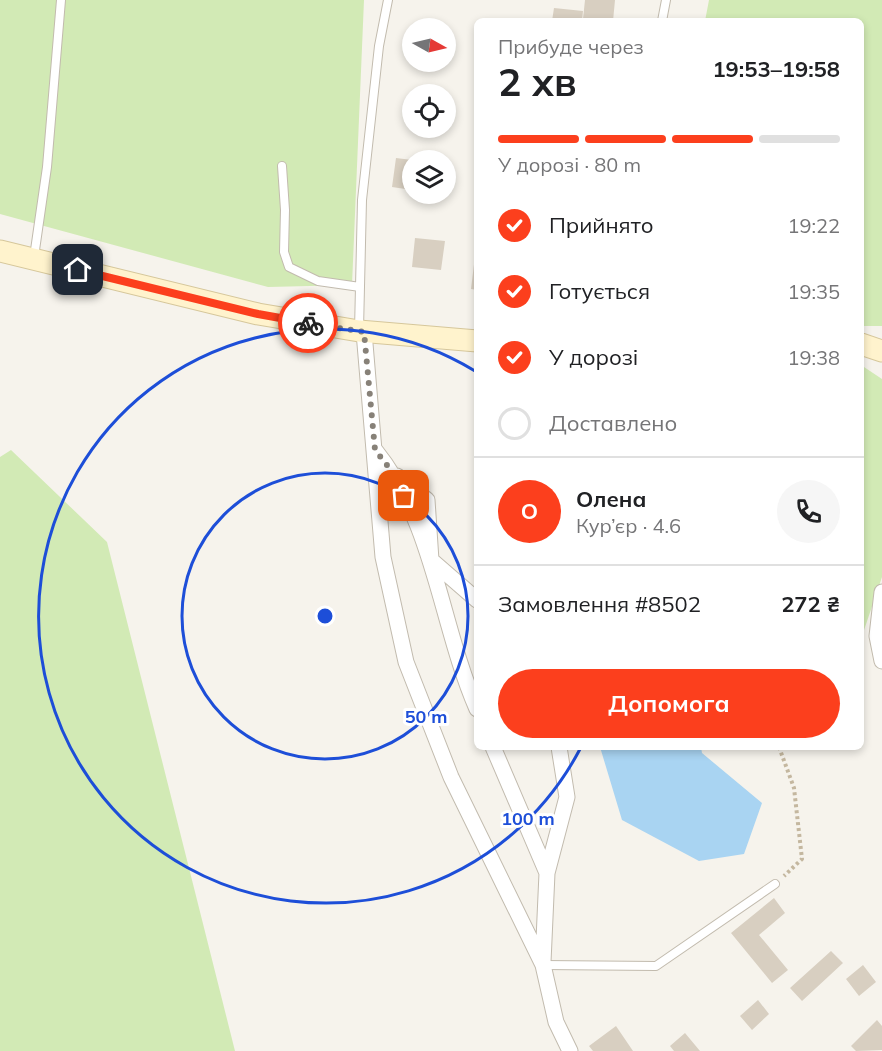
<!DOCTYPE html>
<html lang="uk">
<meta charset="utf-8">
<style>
:root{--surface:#fff;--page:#f6f6f6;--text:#202124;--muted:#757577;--line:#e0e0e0;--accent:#fc3f1d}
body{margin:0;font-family:Mulish,sans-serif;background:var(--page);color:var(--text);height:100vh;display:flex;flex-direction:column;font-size:22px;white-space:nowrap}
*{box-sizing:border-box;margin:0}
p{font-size:20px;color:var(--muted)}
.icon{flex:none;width:33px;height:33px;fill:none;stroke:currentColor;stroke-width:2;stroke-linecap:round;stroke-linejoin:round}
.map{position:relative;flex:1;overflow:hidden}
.sheet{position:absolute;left:474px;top:18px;width:390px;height:732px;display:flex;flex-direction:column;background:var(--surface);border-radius:9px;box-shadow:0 3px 9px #0003}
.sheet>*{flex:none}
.needle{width:39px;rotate:98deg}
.buttons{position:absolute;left:402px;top:18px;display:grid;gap:12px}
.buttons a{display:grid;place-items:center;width:54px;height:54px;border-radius:50%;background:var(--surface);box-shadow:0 3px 9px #0003;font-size:30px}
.pin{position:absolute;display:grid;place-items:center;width:51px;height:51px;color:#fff;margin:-26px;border-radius:12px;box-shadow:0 3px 9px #0006}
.courier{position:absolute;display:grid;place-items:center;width:60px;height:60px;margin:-30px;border:4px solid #fc3f1d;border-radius:50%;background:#fff;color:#222;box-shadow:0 2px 8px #0007}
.head em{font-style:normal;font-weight:700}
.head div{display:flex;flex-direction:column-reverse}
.head{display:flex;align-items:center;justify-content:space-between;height:102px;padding:0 24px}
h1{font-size:39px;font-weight:700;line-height:45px}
.bar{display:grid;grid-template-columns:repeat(4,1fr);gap:9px 6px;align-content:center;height:72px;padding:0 24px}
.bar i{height:8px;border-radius:4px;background:var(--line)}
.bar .on{background:var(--accent)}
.bar p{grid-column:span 4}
.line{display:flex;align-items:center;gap:15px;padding:0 24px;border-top:2px solid var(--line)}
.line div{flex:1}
.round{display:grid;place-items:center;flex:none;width:63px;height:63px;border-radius:32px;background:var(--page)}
ol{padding:0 24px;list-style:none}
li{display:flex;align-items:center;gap:18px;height:66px}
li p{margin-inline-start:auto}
li .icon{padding:6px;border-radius:50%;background:var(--accent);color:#fff;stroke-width:4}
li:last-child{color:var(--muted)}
li i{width:33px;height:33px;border:3px solid var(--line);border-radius:50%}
.cta{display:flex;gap:12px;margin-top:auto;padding:12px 24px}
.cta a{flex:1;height:69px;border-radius:36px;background:var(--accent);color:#fff;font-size:24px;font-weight:700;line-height:69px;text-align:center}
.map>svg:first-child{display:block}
.green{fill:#d2eab5}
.water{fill:#a9d4f2}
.building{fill:#d8cfc1}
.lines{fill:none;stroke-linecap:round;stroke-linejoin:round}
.lane-casing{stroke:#c2bbae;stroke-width:10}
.street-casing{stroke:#c2bbae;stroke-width:17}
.secondary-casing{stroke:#d6c79b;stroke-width:23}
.path{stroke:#c4b79f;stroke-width:4;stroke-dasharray:3 3;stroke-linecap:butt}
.lane{stroke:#fff;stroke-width:8}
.street{stroke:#fff;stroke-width:15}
.secondary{stroke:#fff3cd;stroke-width:21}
.done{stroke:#878178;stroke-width:6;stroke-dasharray:0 10.8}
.route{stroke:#fc3f1d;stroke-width:8}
.ring{fill:none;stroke:#1d4ed8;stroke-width:3}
.centre{fill:#1d4ed8;stroke:#fff;stroke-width:3}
.ring-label{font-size:18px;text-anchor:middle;font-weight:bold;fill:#1d4ed8;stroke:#fff;stroke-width:6;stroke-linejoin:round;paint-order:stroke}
</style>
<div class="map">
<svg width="882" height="1051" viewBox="0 0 882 1051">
<rect width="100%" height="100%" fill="#f6f3ec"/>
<path class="green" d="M0,0H364L352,285L268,287L0,214Z
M709,0H882V326H861V21H705Z
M861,365L882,379V577L861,639Z
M11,450L107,542L235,1051H0V457Z"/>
<path class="water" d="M600,747H701L702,753L762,803L744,854L699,861L622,820Z"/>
<path class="building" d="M585,0H615L613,21L583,19Z
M554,8L583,11L582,21H552Z
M396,158L412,160V190L392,187Z
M415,238L445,241L441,270L412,267Z
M476,248H477V290L471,289Z
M774,898L785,913L759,935L788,970L772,983L731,933Z
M831,951L843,963L802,1001L790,988Z
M863,965L876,982L859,996L846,979Z
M758,1000L769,1014L752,1030L740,1016Z
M877,1020L882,1026V1050L856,1051L851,1046Z
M616,1026L633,1051H593L589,1046Z
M685,1033L700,1051H674L670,1046Z"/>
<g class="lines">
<defs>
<path id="lane" d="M662,21L666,0
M282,166L285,210L284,252L289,267L318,281L360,287
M34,257L47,167L61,0
M359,330L362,200L379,46L388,0
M543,965L656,966L775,884"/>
<path id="street" d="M364,332L383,557L406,662L451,777L543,965L556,1022L570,1051
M375,450C435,524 440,624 477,709
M397,476L427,500L431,560L477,600
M882,592L877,636L882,661
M493,747L547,873
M543,962L547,873L567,797L559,747"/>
<path id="secondary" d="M0,251L258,314L359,331L477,341
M861,344L882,351"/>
</defs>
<use href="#lane" class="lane-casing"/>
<use href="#street" class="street-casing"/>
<use href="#secondary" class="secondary-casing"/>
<path class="path" d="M779,747L794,788L802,859L784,876"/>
<use href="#lane" class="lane"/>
<use href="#street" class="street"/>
<use href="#secondary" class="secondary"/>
</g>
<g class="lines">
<path class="done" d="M308,323L364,332L375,450L394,474L404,496"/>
<path class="route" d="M78,270L258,314L308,323"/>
</g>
<g class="ring">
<circle cx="325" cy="616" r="143"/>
<path d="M580 749A287 287 0 1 1 475 371"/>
</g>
<circle cx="325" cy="616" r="9" class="centre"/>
<g class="ring-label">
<text x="426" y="723">50 m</text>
<text x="528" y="825">100 m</text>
</g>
</svg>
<div class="buttons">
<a><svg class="needle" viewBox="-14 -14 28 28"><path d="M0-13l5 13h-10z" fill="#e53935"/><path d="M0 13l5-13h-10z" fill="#757577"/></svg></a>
<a><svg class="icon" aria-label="locate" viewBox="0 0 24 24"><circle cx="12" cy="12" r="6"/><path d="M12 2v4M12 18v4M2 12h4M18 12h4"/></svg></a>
<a><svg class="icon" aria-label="layers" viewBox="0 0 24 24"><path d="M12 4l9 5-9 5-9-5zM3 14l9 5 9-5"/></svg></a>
</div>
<div class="pin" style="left:404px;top:496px;background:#ea580c"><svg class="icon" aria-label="bag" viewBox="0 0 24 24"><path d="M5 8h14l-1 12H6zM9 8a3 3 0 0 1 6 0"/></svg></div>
<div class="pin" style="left:78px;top:270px;background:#1f2937"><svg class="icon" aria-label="home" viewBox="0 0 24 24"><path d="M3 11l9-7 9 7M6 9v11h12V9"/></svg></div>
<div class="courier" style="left:308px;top:323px"><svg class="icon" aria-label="bike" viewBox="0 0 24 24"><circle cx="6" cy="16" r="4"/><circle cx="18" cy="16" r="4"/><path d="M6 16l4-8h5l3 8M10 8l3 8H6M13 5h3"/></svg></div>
<section class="sheet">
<div class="head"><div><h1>2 хв</h1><p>Прибуде через</p></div><em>19:53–19:58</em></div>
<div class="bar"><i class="on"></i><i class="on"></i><i class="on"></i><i></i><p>У дорозі · 80 m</p></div>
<ol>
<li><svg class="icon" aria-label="check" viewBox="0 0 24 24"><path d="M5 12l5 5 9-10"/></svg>Прийнято<p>19:22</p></li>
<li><svg class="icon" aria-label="check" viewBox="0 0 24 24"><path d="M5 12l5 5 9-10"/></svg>Готується<p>19:35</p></li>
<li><svg class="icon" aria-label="check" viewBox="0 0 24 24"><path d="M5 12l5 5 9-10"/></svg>У дорозі<p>19:38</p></li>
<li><i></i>Доставлено</li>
</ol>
<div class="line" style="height:108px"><b class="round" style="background:var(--accent);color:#fff">О</b><div><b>Олена</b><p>Кур’єр · 4.6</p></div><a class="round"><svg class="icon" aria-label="phone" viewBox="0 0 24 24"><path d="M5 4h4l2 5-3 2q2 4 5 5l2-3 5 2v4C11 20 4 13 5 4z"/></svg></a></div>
<div class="line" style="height:78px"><div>Замовлення #8502</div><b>272 ₴</b></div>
<div class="cta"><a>Допомога</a></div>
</section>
</div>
